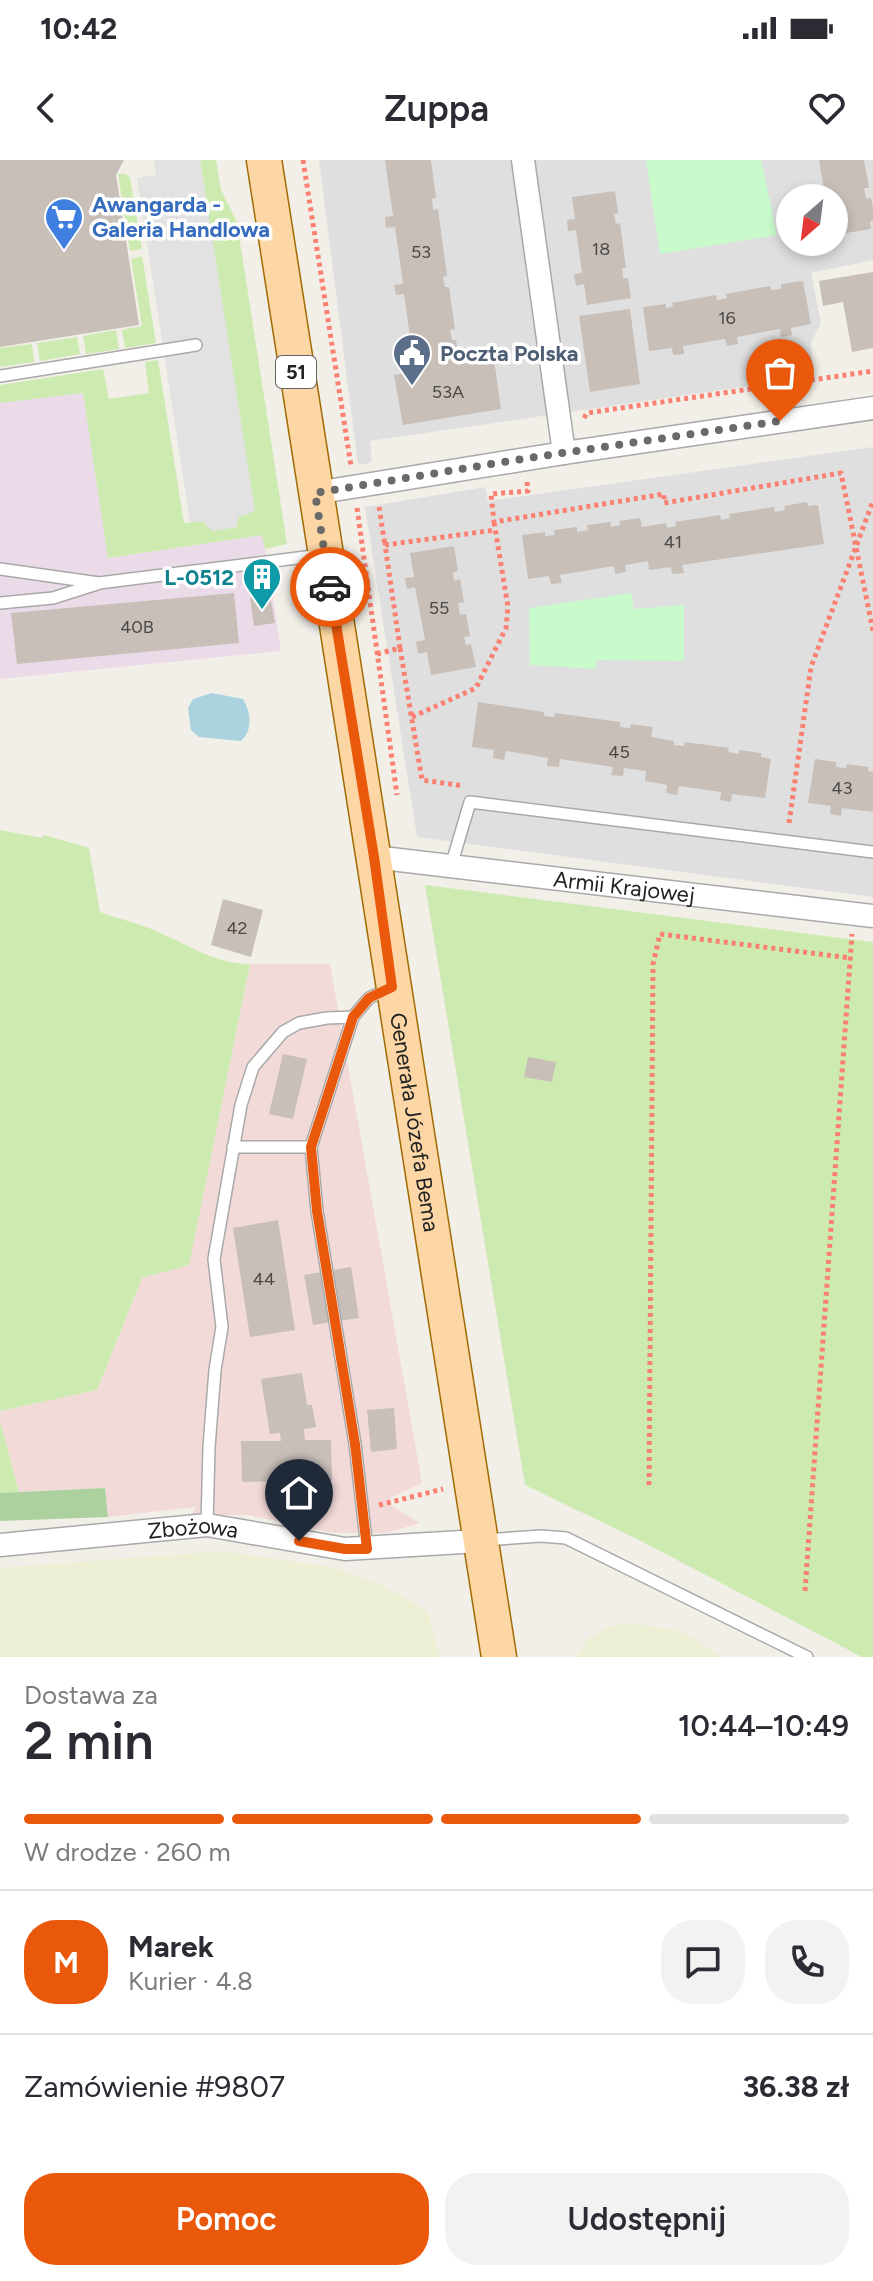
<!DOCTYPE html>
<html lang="pl">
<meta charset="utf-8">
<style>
:root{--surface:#fff;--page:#f2f2f3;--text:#2b2b33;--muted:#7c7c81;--line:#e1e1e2;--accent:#ea580c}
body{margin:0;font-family:Figtree,sans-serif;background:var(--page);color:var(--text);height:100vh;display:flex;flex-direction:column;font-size:30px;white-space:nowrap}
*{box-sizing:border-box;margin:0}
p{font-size:26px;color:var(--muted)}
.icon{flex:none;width:44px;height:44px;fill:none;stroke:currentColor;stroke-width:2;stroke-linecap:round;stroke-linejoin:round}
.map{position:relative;height:1497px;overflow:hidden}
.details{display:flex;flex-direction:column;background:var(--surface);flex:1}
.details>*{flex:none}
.needle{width:52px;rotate:208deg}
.controls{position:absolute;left:776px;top:24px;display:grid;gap:16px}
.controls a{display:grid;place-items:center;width:72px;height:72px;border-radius:50%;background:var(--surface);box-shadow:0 4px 12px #0003;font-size:40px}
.pin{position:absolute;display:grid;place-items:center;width:68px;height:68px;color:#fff;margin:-82px -34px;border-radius:50% 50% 50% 0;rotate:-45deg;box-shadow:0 0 8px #0007}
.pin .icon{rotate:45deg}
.courier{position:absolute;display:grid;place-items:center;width:80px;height:80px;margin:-40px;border:6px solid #ea580c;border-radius:50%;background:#fff;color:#222;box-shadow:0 2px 10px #0007}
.head em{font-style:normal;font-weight:600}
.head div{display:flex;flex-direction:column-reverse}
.head{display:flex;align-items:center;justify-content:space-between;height:136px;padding:0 24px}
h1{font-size:52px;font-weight:600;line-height:60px}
.bar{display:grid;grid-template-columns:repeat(4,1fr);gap:12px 8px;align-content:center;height:96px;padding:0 24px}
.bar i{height:10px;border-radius:6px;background:var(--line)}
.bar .active{background:var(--accent)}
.bar p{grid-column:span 4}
.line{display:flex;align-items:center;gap:20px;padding:0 24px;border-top:2px solid var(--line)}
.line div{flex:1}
.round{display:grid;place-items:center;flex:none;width:84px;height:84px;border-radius:32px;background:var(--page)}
.primary-button{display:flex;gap:16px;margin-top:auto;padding:16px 24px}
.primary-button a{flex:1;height:92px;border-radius:32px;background:var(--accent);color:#fff;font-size:32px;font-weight:600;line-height:92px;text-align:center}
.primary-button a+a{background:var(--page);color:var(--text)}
.status{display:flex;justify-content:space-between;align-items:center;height:56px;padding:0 40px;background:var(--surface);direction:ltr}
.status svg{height:22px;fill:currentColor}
header{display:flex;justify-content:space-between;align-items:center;height:104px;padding:0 24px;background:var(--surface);font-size:36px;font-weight:600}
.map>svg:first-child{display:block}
.residential{fill:#e0dfdf;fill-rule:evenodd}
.commercial{fill:#f2dad9}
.industrial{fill:#ebdbe8}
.farmland{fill:#eef0d5}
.grass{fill:#cdebb0}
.forest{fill:#add19e}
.park{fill:#c8facc}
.parking{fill:#e2e2e2}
.water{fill:#aad3df}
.building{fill:#c7bfb8}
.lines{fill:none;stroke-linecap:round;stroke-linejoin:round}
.lane-casing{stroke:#a9a9a9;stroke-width:14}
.street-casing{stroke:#a9a9a9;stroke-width:25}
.primary-casing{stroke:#a06b00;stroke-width:37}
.path{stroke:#fa8072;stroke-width:5;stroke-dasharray:4 4;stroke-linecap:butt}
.lane{stroke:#fff;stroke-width:11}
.street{stroke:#fff;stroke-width:22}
.primary{stroke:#fcd6a4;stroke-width:34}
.done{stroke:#6b6a68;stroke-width:8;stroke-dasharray:0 14.4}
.route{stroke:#ea580c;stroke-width:10}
.labels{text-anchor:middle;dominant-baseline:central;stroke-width:7;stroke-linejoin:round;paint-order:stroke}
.number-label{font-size:18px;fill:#4b4948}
.shield{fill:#fff;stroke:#646464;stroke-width:2}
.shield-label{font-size:20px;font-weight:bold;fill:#222}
.shop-label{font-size:22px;font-weight:bold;fill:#366cbe;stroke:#fff;text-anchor:start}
.service-label{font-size:22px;font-weight:bold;fill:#4e5e75;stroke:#fff;text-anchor:start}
.culture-label{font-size:22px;font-weight:bold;fill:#0d838f;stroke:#fff;text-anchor:end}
.street-label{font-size:22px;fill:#222;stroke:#fff}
</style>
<div class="status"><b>10:42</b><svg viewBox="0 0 49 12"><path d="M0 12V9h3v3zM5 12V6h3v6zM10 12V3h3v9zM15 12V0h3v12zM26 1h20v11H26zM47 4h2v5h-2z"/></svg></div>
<header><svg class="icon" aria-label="back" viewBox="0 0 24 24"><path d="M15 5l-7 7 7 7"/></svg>Zuppa<svg class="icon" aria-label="heart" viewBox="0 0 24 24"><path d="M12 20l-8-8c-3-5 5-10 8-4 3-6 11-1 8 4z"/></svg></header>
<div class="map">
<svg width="873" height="1497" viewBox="0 0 873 1497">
<rect width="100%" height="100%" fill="#f2efe9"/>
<path class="residential" d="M319,0H873V100L811,113L821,164L811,182L813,214L804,218L370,281L372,300L369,303L358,305ZM790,38H834V82H790Z
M873,287V737L417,677L365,347L485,327L488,341Z"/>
<path class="commercial" d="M250,804H330L422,1323L390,1338L392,1346L420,1363L386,1373H333L249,1355H192L195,1347L108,1357L105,1328L19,1332L0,1261V1251L97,1230L142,1118L189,1105Z"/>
<path class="industrial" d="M83,232L109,398L263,375L281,491L0,519V243Z"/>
<path class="farmland" d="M223,1391L331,1407L378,1423L428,1451L440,1497H0V1408Z
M626,1463L674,1469L697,1480L721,1497H575L588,1479L608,1467Z"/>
<path class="grass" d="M200,0H216L221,30L237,62L287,384L265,389L262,375L108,398L83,233L0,243V225L103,209L109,239L149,233L145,202L158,200L184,363L203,361L212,371L237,367L238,357L254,351Z
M118,14H126L130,18L142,89L130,91Z
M142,96L156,183L125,188L122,170L142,166L131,99Z
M116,170L119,189L86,194L83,176Z
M77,177L80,194L40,201L37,183Z
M32,184L34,202L0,207V188Z
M0,670L42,678L44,675L89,688L100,752C116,758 133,762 149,768C182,781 213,804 250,804L189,1105L142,1118L97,1230L0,1251Z
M425,725L873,782V1497H862L639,1380L525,1325Z
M0,1261L19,1332L0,1333Z"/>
<path class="forest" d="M105,1328L108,1357L0,1361V1333Z"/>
<path class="park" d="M646,0H761L777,75L660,94Z
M631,433L634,449L684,445V501L597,500L596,509L530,505L529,448Z"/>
<path class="parking" d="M154,0H200L255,351L238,357L237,367L212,371L205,362H190L137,18L156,15Z"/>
<path class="water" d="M212,533L243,539C251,553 253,570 241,581L199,577L191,570L188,548L193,539Z"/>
<path class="building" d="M0,0H124L116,15L139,165L0,187Z
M385,0H431L436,38L432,39L433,50L438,49L447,116L443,117L445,127H449L455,169L450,170L452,180H456L460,204L494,199L501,249L403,265L394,215L415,211L412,188L404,189L402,178L410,177L404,134L396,135L394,125L403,124L395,67L386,68L385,57L393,56Z
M819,0H864L869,28H864L866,39L871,38L873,49V61H870L871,69L834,75V38H817L825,35Z
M615,31L618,53L614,54L616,64L620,63L626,108H622L623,118H628L631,138L587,145L584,124L576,126L574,114L582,113L576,70L568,71L567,60L575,59L572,37Z
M873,112V188L852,192L843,142L823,146L819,121Z
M803,121L811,164L791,168L792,175L781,177L780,169L737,177L738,184L727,186L725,179L683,186L684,194L673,195L672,188L649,191L643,147L666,144V148L673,147L672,143L716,135L717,140L727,138L726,134L770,126L771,130L781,129V124Z
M630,149L640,224L590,232L579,156Z
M807,342L808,346L818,345L824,384L682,405L684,413L672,414L671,407L649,410L648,401L625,405L626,412L615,414L614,406L560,415L562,423L551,424L549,416L528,419L522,375L545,372V376L555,375L554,370L577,367V372L588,370L587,365L610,362L611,367L620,365L619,361L640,358L642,367L666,363L667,368L676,366L675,362L720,355L721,360L730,358L729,354L774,347L775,352L785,350L784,346Z
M454,386L458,411L453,412L454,421L460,419L464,442L458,443L460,455L466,454L470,476L464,477L466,485L471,484L476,507L431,515L427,492L418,494L416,482L425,480L415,427L407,429L405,418L414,417L410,393Z
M234,433L239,483L17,504L11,453Z
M270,435L275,463L254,466L250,438Z
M478,542L544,552V556L554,557L555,553L620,562V567L630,568L631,564L653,567L651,577L674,581V585L684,586L685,582L729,588L728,592L739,594V590L761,593V597L771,599L765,638L732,634L731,642L720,640L721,632L679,626L677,635L666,633L667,625L645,621L646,611L624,608L623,616L611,615L613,607L560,599L559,607L547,606L548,598L506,591L504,600L493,598L494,590L472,587Z
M815,599L836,602V607L846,608L847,604L869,607L868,611L873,612V652L842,648L841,656L830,654L831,646L808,643Z
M223,739L263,750L251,797L211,785Z
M283,894L307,899L293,959L269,954Z
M528,897L556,902L552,922L524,917Z
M278,1060L295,1170L250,1177L233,1068Z
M351,1107L359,1158L313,1165L304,1115Z
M302,1213L307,1245H312L316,1267L304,1269L305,1280H331L332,1320L242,1322L241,1281H281L280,1273L270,1274L261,1219Z
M394,1248L397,1289L371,1292L367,1250Z"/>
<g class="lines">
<defs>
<path id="lane" d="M0,216L196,185
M0,409L99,423L321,395
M0,443L53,438L97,424
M451,706L470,642L873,692
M233,987H311
M207,1365L209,1287L215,1210L222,1167L214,1099L241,945L253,907L283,872L299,863L327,858L353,857
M484,1380L541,1376L566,1378L807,1497
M367,1389L355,1284L317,1051L311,987L353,857L369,838L391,828"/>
<g id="street">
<path d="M523,0L564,293"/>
<path d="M315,333L564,293L873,248"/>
<path id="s1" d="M374,697L873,756"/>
<path id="s2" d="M0,1385L207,1365L345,1389L479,1381"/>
</g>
<g id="primary">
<path id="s3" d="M264,0L499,1497"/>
</g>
</defs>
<use href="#lane" class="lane-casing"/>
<use href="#street" class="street-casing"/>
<use href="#primary" class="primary-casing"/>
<path class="path" d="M303,0L351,306
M584,258L587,253L873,211
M527,322L528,331L491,334L494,362L664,334V343L841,313L873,471
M379,347L385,385
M357,348L397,635
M400,488L385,385L495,370
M377,494L400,488L422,620L464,626
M412,557L476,528L506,468L508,447L494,362
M789,663L811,507L873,341
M649,1325L653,804L660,774L851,798
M379,1345L443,1329
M805,1431L852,774"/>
<use href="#lane" class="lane"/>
<use href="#street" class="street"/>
<use href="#primary" class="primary"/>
</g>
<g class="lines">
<path class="done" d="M330,427L315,333L522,299L780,261"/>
<path class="route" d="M299,1381L345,1389H367L355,1284L317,1051L311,987L353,857L369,838L392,827L374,697L330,427"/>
</g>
<defs>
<symbol id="supermarket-pin" viewBox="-11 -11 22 30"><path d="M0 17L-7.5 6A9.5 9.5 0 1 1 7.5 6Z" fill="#3f7fe0" stroke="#fff"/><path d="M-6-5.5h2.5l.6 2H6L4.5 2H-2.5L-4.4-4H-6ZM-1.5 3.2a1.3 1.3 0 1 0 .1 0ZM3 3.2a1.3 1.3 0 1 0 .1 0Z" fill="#fff"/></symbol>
<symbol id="civic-pin" viewBox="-11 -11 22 30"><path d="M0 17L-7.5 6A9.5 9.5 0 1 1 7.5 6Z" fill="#5c6f8a" stroke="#fff"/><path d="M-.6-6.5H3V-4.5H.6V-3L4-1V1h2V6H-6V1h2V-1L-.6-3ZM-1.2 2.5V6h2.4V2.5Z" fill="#fff"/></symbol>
<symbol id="building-pin" viewBox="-11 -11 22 30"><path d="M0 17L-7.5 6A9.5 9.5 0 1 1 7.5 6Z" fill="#0f9aa8" stroke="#fff"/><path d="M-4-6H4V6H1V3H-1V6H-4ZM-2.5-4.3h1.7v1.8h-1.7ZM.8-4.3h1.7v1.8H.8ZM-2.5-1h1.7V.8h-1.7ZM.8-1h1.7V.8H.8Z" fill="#fff"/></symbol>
</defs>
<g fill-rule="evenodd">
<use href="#supermarket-pin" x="42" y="35" width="44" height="60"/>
<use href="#civic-pin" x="390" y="171" width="44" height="60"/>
<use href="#building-pin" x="240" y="395" width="44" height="60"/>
</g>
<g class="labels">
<g class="number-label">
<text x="601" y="89">18</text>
<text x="421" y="92">53</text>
<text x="727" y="158">16</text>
<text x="448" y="232">53A</text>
<text x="673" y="382">41</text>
<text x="439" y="448">55</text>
<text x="137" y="467">40B</text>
<text x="619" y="592">45</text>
<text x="842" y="628">43</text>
<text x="237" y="768">42</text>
<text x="264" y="1119">44</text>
</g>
<rect class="shield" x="276" y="196" width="40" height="32" rx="6"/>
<g class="shield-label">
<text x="296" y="212">51</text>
</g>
<g class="shop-label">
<text x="92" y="44">Awangarda -<tspan x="92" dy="25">Galeria Handlowa</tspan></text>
</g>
<g class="service-label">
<text x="440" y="193">Poczta Polska</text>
</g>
<g class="culture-label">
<text x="234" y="417">L-0512</text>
</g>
<g class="street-label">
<text stroke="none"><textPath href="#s1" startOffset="252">Armii Krajowej</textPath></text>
<text stroke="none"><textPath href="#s3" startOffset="974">Generała Józefa Bema</textPath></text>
<text stroke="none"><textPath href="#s2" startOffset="194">Zbożowa</textPath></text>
</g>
</g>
</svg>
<div class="controls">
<a><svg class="needle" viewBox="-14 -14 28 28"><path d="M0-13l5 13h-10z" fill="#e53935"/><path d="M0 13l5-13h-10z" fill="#7c7c81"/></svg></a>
</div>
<div class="pin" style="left:780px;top:261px;background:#ea580c"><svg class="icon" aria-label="bag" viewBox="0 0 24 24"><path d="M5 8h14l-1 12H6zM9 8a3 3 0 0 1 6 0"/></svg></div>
<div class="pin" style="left:299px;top:1381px;background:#1f2937"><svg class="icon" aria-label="home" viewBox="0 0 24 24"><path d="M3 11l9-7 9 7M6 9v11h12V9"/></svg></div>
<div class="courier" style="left:330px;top:427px"><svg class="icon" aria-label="car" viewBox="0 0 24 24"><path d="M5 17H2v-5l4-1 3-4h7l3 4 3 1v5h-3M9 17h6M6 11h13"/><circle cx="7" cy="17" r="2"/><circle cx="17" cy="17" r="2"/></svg></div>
</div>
<section class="details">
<div class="head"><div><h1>2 min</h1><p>Dostawa za</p></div><em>10:44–10:49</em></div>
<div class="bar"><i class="active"></i><i class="active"></i><i class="active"></i><i></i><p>W drodze · 260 m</p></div>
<div class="line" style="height:144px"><b class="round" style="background:var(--accent);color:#fff">M</b><div><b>Marek</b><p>Kurier · 4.8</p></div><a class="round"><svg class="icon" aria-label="chat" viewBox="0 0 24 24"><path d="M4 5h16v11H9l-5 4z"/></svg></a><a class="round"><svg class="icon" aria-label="phone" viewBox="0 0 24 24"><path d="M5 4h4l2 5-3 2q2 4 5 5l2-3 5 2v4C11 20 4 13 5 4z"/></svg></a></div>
<div class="line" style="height:104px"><div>Zamówienie #9807</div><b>36.38 zł</b></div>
<div class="primary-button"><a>Pomoc</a><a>Udostępnij</a></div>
</section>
